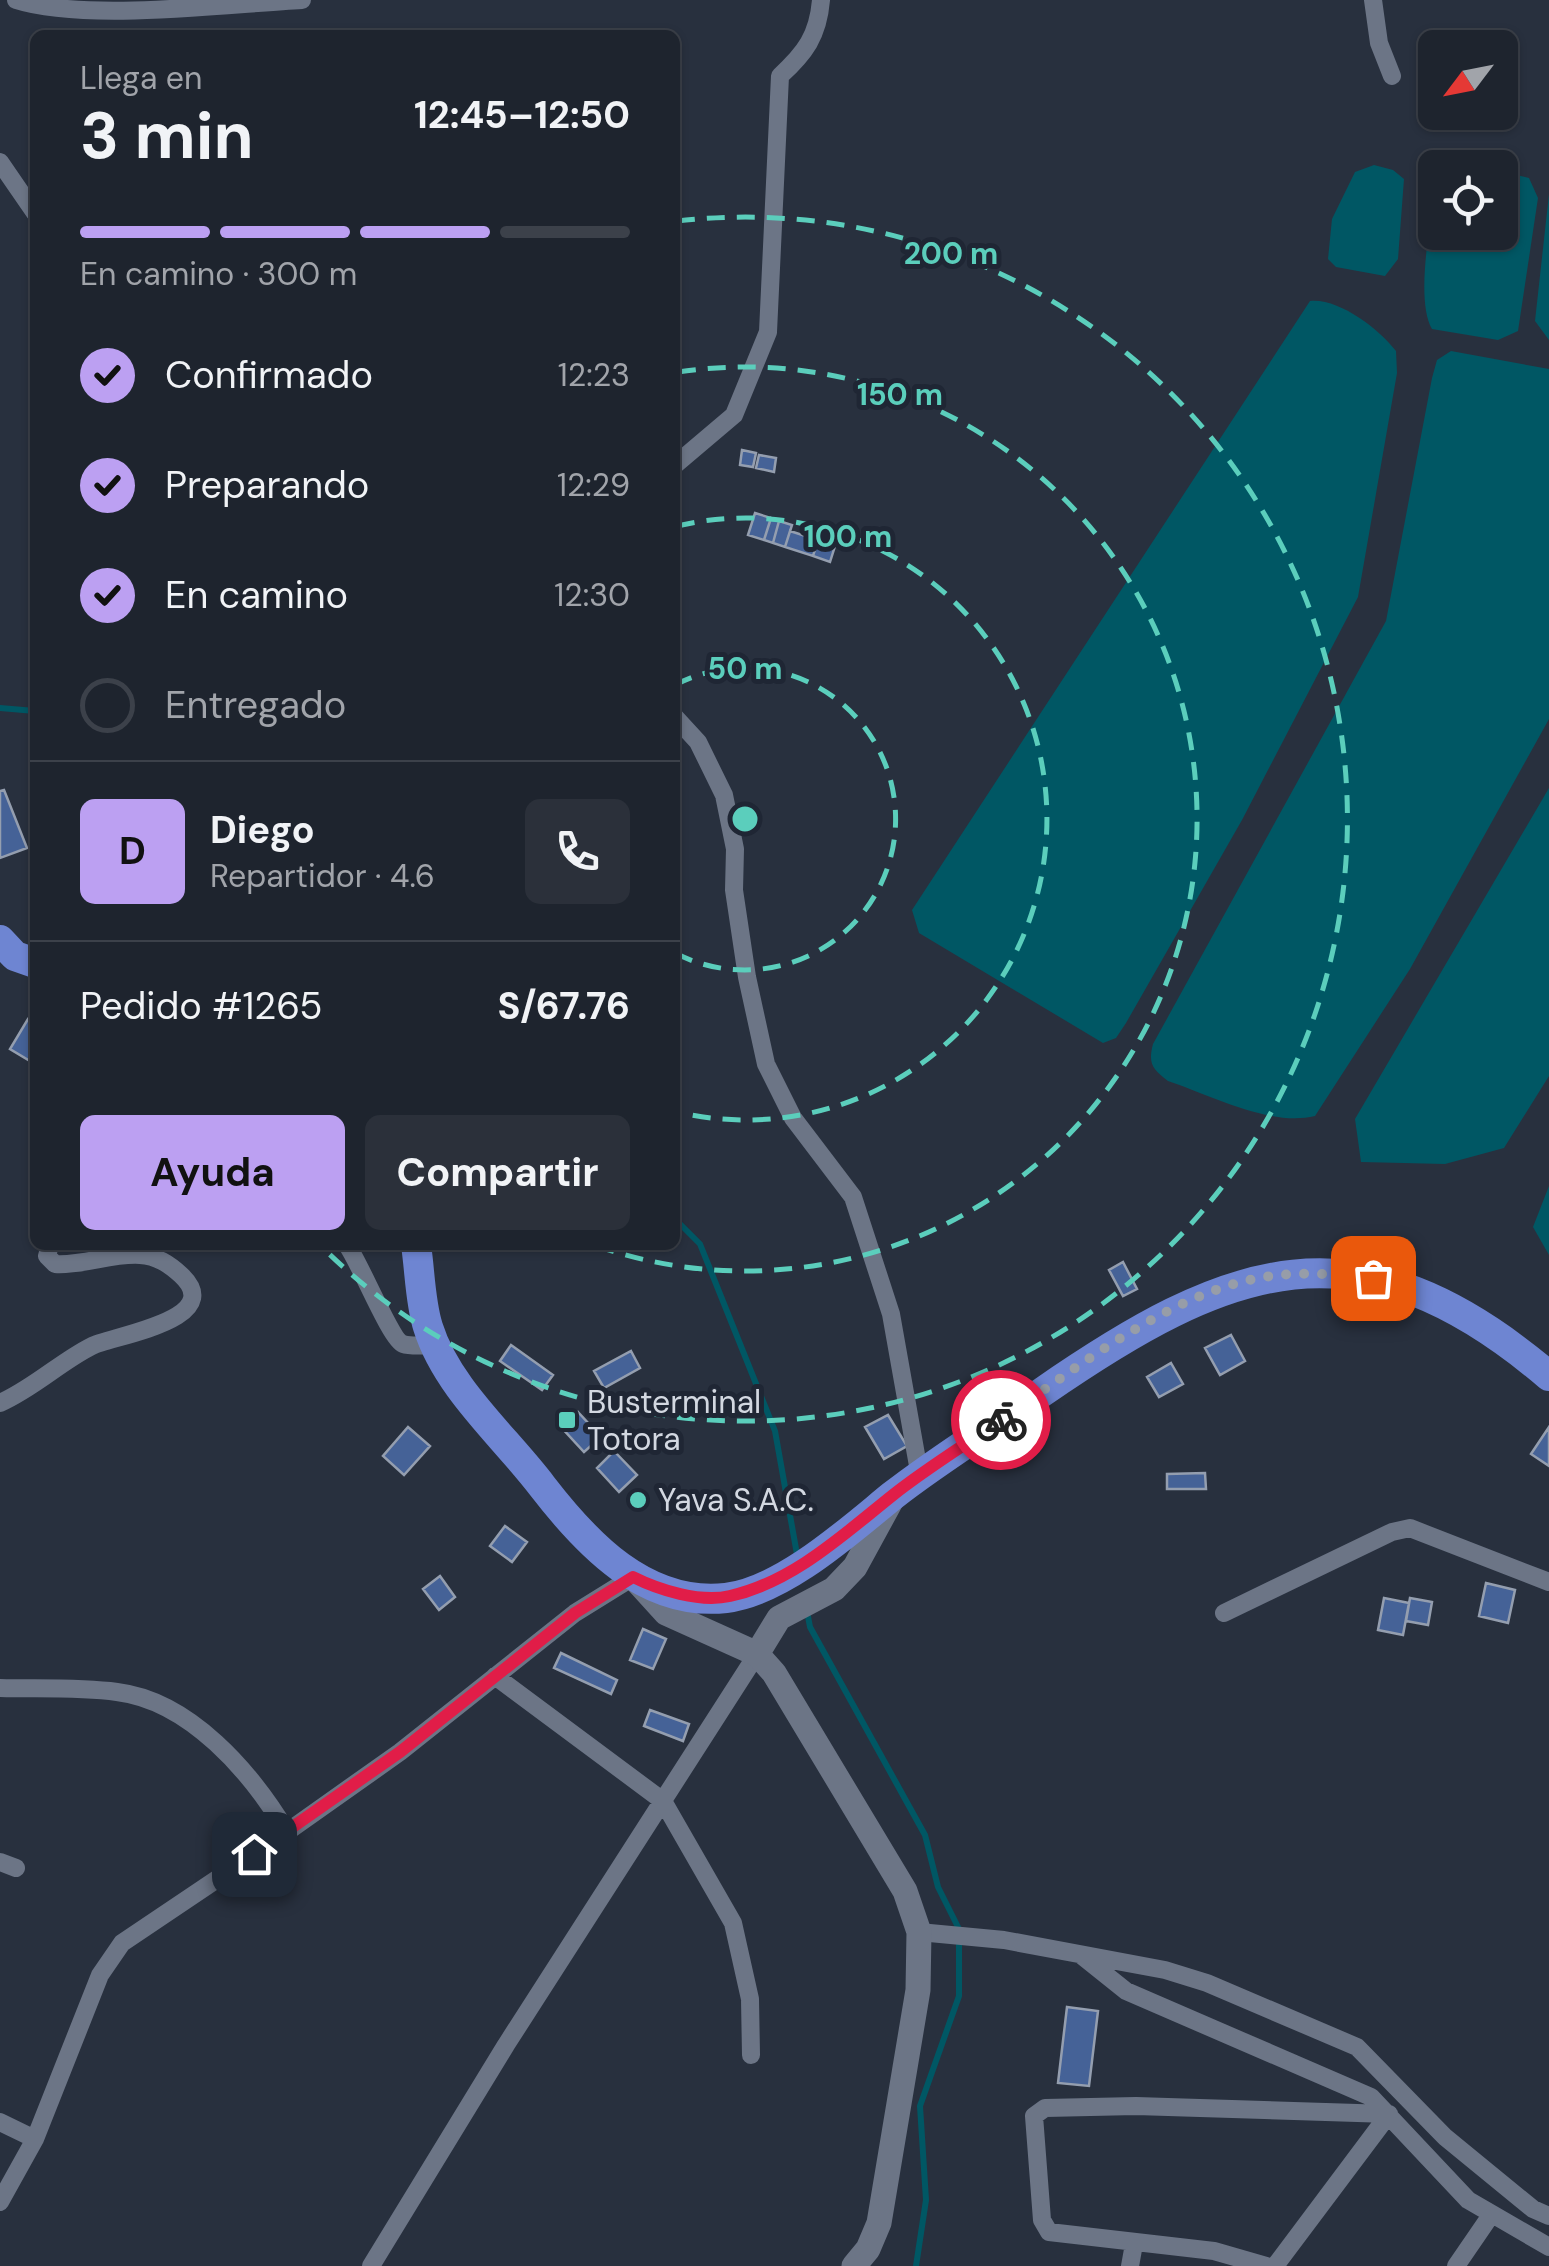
<!DOCTYPE html>
<html lang="es">
<meta charset="utf-8">
<style>
:root{--surface:#1e242e;--page:#2b303a;--text:#f1f3f6;--muted:#a1a4aa;--line:#3c414a;--accent:#bca0f2}
body{margin:0;font-family:"DM Sans",sans-serif;background:var(--page);color:var(--text);height:100vh;display:flex;flex-direction:column;font-size:38px;white-space:nowrap}
*{box-sizing:border-box;margin:0}
p{font-size:32px;color:var(--muted)}
.icon{flex:none;width:55px;height:55px;fill:none;stroke:currentColor;stroke-width:2;stroke-linecap:round;stroke-linejoin:round}
.map{position:relative;flex:1;overflow:hidden}
.drawer{position:absolute;left:30px;top:30px;width:650px;height:1220px;display:flex;flex-direction:column;background:var(--surface);border-radius:15px;box-shadow:0 2px 8px #0004,0 0 0 2px var(--line)}
.drawer>*{flex:none}
.needle{width:65px;rotate:238deg}
.buttons{position:absolute;left:1418px;top:30px;display:grid;gap:20px}
.buttons a{display:grid;place-items:center;width:100px;height:100px;border-radius:15px;background:var(--surface);box-shadow:0 2px 8px #0004,0 0 0 2px var(--line);font-size:50px}
.pin{position:absolute;display:grid;place-items:center;width:85px;height:85px;color:#fff;margin:-42px;border-radius:20px;box-shadow:0 5px 15px #0006}
.courier{position:absolute;display:grid;place-items:center;width:100px;height:100px;margin:-50px;border:8px solid #e11d48;border-radius:50%;background:#fff;color:#222;box-shadow:0 2px 12px #0007}
.headline em{font-style:normal;font-weight:700}
.headline div{display:flex;flex-direction:column-reverse}
.headline{display:flex;align-items:center;justify-content:space-between;height:170px;padding:0 50px}
h1{font-size:65px;font-weight:700;line-height:75px}
.bar{display:grid;grid-template-columns:repeat(4,1fr);gap:15px 10px;align-content:center;height:120px;padding:0 50px}
.bar i{height:12px;border-radius:8px;background:var(--line)}
.bar .active{background:var(--accent)}
.bar p{grid-column:span 4}
.line{display:flex;align-items:center;gap:25px;padding:0 50px;border-top:2px solid var(--line)}
.line div{flex:1}
.round{display:grid;place-items:center;flex:none;width:105px;height:105px;border-radius:15px;background:var(--page)}
ol{padding:0 50px;list-style:none}
li{display:flex;align-items:center;gap:30px;height:110px}
li p{margin-inline-start:auto}
li .icon{padding:10px;border-radius:50%;background:var(--accent);color:#111;stroke-width:4}
li:last-child{color:var(--muted)}
li i{width:55px;height:55px;border:5px solid var(--line);border-radius:50%}
.button{display:flex;gap:20px;margin-top:auto;padding:20px 50px}
.button a{flex:1;height:115px;border-radius:15px;background:var(--accent);color:#111;font-size:40px;font-weight:700;line-height:115px;text-align:center}
.button a+a{background:var(--page);color:var(--text)}
.map>svg:first-child{display:block}
.water{fill:#005764}
.lines{fill:none;stroke-linecap:round;stroke-linejoin:round}
.stream{stroke:#005764;stroke-width:6}
.building{fill:#456297;stroke:#949eaf;stroke-width:2.5}
.street{stroke:#6c7586;stroke-width:18}
.secondary{stroke:#6c7586;stroke-width:25}
.highway{stroke:#6e85d2;stroke-width:30}
.done{stroke:#979da8;stroke-width:10;stroke-dasharray:0 18}
.route{stroke:#e11d48;stroke-width:12}
.ring{fill:none;stroke:#5bcebc;stroke-width:5;stroke-dasharray:18 12}
.poi-dot{fill:#5bcebc;stroke:#1f2634;stroke-width:4}
.labels{text-anchor:middle;dominant-baseline:central;stroke-width:10;stroke-linejoin:round;paint-order:stroke}
.poi-label{font-size:32px;fill:#d3d8e1;stroke:#1f2634;text-anchor:start}
.centre{fill:#5bcebc;stroke:#1f2634;stroke-width:5}
.ring-label{font-size:30px;text-anchor:middle;font-weight:bold;fill:#5bcebc;stroke:#1f2634;stroke-width:10;stroke-linejoin:round;paint-order:stroke}
</style>
<div class="map">
<svg width="1549" height="2266" viewBox="0 0 1549 2266">
<rect width="100%" height="100%" fill="#28303e"/>
<path class="water" d="M1374,165L1393,170L1404,179L1398,259L1385,276L1336,267L1328,259L1332,219L1355,172Z
M1500,171L1529,178L1538,198L1518,331L1498,340L1432,329C1416,302 1429,228 1435,196V232H1500Z
M1549,194V340L1535,321Z
M1310,301C1339,298 1379,329 1396,351L1397,373L1358,597L1242,820L1126,1023L1116,1038L1103,1043L919,933L912,910Z
M1451,351L1549,369V719L1410,969L1315,1116C1270,1127 1210,1095 1168,1081C1152,1069 1148,1063 1153,1044L1386,621L1432,378L1437,360Z
M1549,788V1076L1504,1148L1445,1164L1361,1162L1355,1119Z
M1549,1186V1255L1533,1227Z"/>
<g class="lines">
<path class="stream" d="M0,708L35,711
M675,1219L700,1244L775,1431L798,1560
M807,1611L810,1627L925,1835L938,1887L959,1929V1996L920,2106L926,2200L916,2266"/>
</g>
<path class="building" d="M742,450L756,453L753,467L740,465Z
M759,455L776,458L774,472L756,468Z
M755,513L771,518L764,540L748,535Z
M771,518L779,521L773,543L764,540Z
M779,521L792,525L785,547L773,543Z
M790,531L818,540L813,556L785,547Z
M818,540L835,546L830,562L813,556Z
M4,790L27,848L0,858V791Z
M28,1019L35,1023V1064L10,1049Z
M1123,1262L1137,1289L1123,1296L1109,1270Z
M1231,1335L1245,1361L1220,1375L1205,1348Z
M511,1345L553,1375L542,1390L500,1361Z
M631,1351L640,1368L604,1388L594,1371Z
M1171,1363L1183,1384L1159,1397L1147,1377Z
M578,1412L601,1437L584,1452L561,1427Z
M888,1415L907,1446L884,1459L865,1427Z
M408,1427L430,1446L404,1475L383,1456Z
M1549,1427V1466L1531,1454Z
M614,1451L637,1475L619,1492L597,1468Z
M1205,1473L1206,1489H1167V1474Z
M505,1526L527,1542L512,1562L490,1546Z
M440,1576L455,1597L439,1610L423,1589Z
M1486,1583L1515,1590L1508,1623L1479,1616Z
M1384,1598L1409,1603L1403,1635L1378,1630Z
M1410,1598L1432,1602L1428,1625L1406,1621Z
M643,1629L666,1639L653,1669L630,1660Z
M561,1653L617,1680L611,1694L554,1668Z
M650,1710L689,1724L683,1741L644,1726Z
M1067,2007L1098,2011L1089,2086L1058,2083Z"/>
<g class="lines">
<path class="street" d="M16,0C85,22 226,4 302,0
M1373,0L1379,43L1392,76
M0,162L35,213
M675,465L734,415L768,332L780,76C805,53 818,36 821,0
M675,717L698,742L724,795L735,849L734,890L747,977L766,1064L793,1118L853,1197L891,1314L920,1477
M347,1245C360,1263 391,1340 403,1344C412,1347 426,1345 436,1345
M0,1403C34,1388 60,1362 92,1346C111,1336 229,1320 181,1275C169,1264 157,1256 140,1255C112,1253 83,1266 55,1264L47,1256L50,1245
M1224,1613L1392,1532L1410,1528L1549,1582
M495,1676L663,1801L733,1923L750,1999L751,2055
M0,1688C38,1689 79,1687 117,1692C190,1701 251,1772 287,1832L122,1943L100,1975L35,2139L0,2202
M287,1832L400,1752L575,1613L633,1577
M0,1862L16,1868
M919,1932L1004,1940L1165,1970L1207,1983L1357,2047L1445,2137L1533,2209L1549,2216
M1081,1955L1126,1991L1371,2097L1468,2200L1549,2247
M0,2122L35,2139
M371,2266L506,2045L757,1654
M1130,2266L1134,2244
M1266,2266L1214,2251L1049,2232L1042,2220L1034,2116L1045,2108L1136,2106L1389,2114
M1275,2266L1389,2114
M1456,2266L1491,2215"/>
<path class="secondary" d="M636,1580L666,1613L757,1654L774,1673L905,1891L919,1932L918,1990L879,2223L868,2249L854,2266
M757,1654L779,1618L834,1589L855,1567L891,1501"/>
<path class="highway" d="M0,940L15,956L35,963
M416,1245C420,1271 420,1302 428,1327C447,1388 504,1436 542,1486C586,1543 645,1607 726,1598C783,1591 849,1531 892,1496C939,1459 992,1427 1041,1393C1229,1263 1357,1213 1549,1376"/>
</g>
<g class="lines">
<path class="done" d="M1001,1420C1081,1365 1181,1284 1280,1275C1311,1272 1342,1275 1373,1278"/>
<path class="route" d="M254,1854L400,1752L575,1613L633,1577C659,1590 700,1603 730,1596C793,1582 844,1534 893,1495C927,1468 965,1445 1001,1420"/>
</g>
<g class="ring">
<path d="M675 685A151 151 0 1 1 675 953"/>
<path d="M677 526A301 301 0 1 1 677 1112"/>
<path d="M678 372A452 452 0 1 1 594 1245"/>
<path d="M677 221A602 602 0 1 1 323 1248"/>
</g>
<g class="poi-dot">
<rect x="557" y="1410" width="20" height="20" rx="5"/>
<circle cx="638" cy="1500" r="10"/>
</g>
<g class="labels">
<g class="poi-label">
<text x="587" y="1402">Busterminal<tspan x="587" dy="37">Totora</tspan></text>
<text x="658" y="1500">Yava S.A.C.</text>
</g>
</g>
<circle cx="745" cy="819" r="15" class="centre"/>
<g class="ring-label">
<text x="951" y="264">200 m</text>
<text x="900" y="405">150 m</text>
<text x="848" y="547">100 m</text>
<text x="745" y="679">50 m</text>
</g>
</svg>
<div class="buttons">
<a><svg class="needle" viewBox="-14 -14 28 28"><path d="M0-13l5 13h-10z" fill="#e53935"/><path d="M0 13l5-13h-10z" fill="#a1a4aa"/></svg></a>
<a><svg class="icon" aria-label="locate" viewBox="0 0 24 24"><circle cx="12" cy="12" r="6"/><path d="M12 2v4M12 18v4M2 12h4M18 12h4"/></svg></a>
</div>
<div class="pin" style="left:1373px;top:1278px;background:#ea580c"><svg class="icon" aria-label="bag" viewBox="0 0 24 24"><path d="M5 8h14l-1 12H6zM9 8a3 3 0 0 1 6 0"/></svg></div>
<div class="pin" style="left:254px;top:1854px;background:#1f2937"><svg class="icon" aria-label="home" viewBox="0 0 24 24"><path d="M3 11l9-7 9 7M6 9v11h12V9"/></svg></div>
<div class="courier" style="left:1001px;top:1420px"><svg class="icon" aria-label="bike" viewBox="0 0 24 24"><circle cx="6" cy="16" r="4"/><circle cx="18" cy="16" r="4"/><path d="M6 16l4-8h5l3 8M10 8l3 8H6M13 5h3"/></svg></div>
<section class="drawer">
<div class="headline"><div><h1>3 min</h1><p>Llega en</p></div><em>12:45–12:50</em></div>
<div class="bar"><i class="active"></i><i class="active"></i><i class="active"></i><i></i><p>En camino · 300 m</p></div>
<ol>
<li><svg class="icon" aria-label="check" viewBox="0 0 24 24"><path d="M5 12l5 5 9-10"/></svg>Confirmado<p>12:23</p></li>
<li><svg class="icon" aria-label="check" viewBox="0 0 24 24"><path d="M5 12l5 5 9-10"/></svg>Preparando<p>12:29</p></li>
<li><svg class="icon" aria-label="check" viewBox="0 0 24 24"><path d="M5 12l5 5 9-10"/></svg>En camino<p>12:30</p></li>
<li><i></i>Entregado</li>
</ol>
<div class="line" style="height:180px"><b class="round" style="background:var(--accent);color:#111">D</b><div><b>Diego</b><p>Repartidor · 4.6</p></div><a class="round"><svg class="icon" aria-label="phone" viewBox="0 0 24 24"><path d="M5 4h4l2 5-3 2q2 4 5 5l2-3 5 2v4C11 20 4 13 5 4z"/></svg></a></div>
<div class="line" style="height:130px"><div>Pedido #1265</div><b>S/67.76</b></div>
<div class="button"><a>Ayuda</a><a>Compartir</a></div>
</section>
</div>
